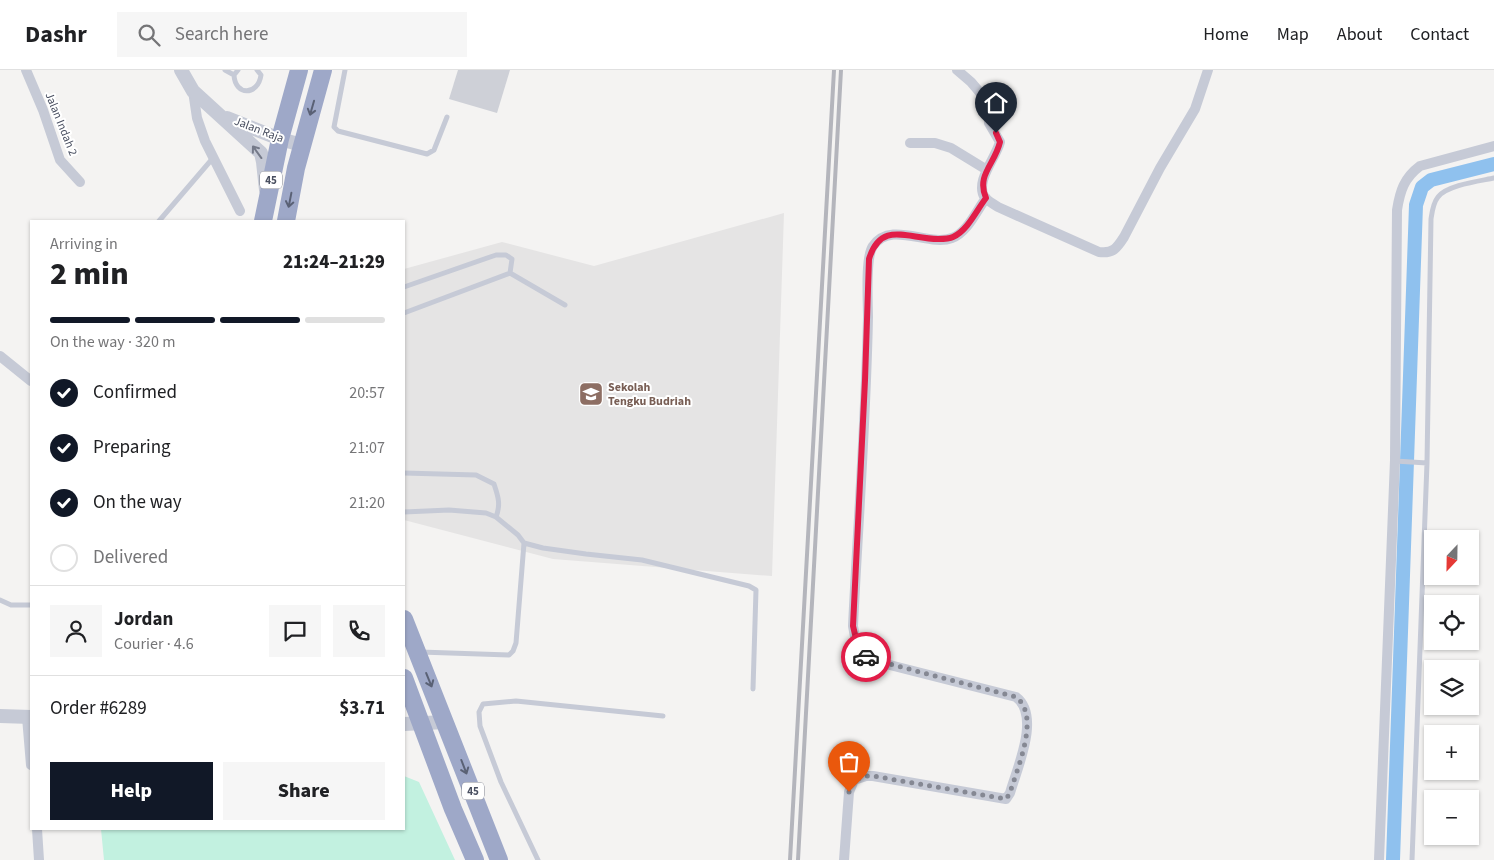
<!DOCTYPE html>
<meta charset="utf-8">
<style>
:root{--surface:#fff;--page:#f6f6f6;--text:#202124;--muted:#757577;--line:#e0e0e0;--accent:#111827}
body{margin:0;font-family:"Source Sans 3",sans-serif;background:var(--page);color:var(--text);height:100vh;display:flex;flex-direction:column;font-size:19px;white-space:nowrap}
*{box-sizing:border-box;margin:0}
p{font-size:16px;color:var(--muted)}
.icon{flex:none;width:28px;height:28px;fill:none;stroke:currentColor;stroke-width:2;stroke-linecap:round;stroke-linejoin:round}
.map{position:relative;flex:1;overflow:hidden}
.panel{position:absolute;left:30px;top:150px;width:375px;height:610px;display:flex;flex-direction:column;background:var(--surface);border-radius:0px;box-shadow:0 1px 4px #0004}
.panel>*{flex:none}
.needle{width:32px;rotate:202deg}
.fabs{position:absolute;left:1424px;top:460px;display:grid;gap:10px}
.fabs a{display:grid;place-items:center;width:55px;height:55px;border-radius:0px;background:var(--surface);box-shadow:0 1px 4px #0004;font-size:25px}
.pin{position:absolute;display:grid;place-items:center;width:42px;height:42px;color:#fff;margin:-51px -21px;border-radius:50% 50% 50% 0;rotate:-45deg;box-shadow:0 0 5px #0007}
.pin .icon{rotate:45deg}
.courier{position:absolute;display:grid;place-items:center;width:50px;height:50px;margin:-25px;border:4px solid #e11d48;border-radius:50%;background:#fff;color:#222;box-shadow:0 1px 6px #0007}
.summary em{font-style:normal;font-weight:800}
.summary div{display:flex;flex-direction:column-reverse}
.summary{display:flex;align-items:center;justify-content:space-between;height:85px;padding:0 20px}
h1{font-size:32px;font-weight:800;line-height:38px}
.bar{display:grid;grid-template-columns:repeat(4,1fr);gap:8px 5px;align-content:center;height:60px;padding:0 20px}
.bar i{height:6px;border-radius:4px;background:var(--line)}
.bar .current{background:var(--accent)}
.bar p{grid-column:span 4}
.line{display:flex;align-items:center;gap:12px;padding:0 20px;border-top:1px solid var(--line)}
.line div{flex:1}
.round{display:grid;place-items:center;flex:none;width:52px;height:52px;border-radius:0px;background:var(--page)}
ol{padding:0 20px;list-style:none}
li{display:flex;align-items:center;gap:15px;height:55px}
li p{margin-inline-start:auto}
li .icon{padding:5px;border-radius:50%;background:var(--accent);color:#fff;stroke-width:4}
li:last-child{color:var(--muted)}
li i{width:28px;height:28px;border:2px solid var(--line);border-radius:50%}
.primary-button{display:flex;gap:10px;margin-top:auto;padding:10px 20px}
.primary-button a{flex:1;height:58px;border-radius:0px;background:var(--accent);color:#fff;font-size:20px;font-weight:800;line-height:58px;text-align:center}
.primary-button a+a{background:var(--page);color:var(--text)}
header{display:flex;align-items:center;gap:30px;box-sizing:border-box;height:70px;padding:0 25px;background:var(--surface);border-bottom:1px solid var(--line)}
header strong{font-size:24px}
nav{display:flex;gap:28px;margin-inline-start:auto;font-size:18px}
.search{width:350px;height:45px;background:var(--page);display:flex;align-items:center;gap:12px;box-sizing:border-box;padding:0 18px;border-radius:0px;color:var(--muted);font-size:19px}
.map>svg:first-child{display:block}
.education{fill:#e5e4e4}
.green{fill:#c2f1e0}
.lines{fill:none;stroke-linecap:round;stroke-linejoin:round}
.canal{stroke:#8fc1ee;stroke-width:14}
.building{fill:#ced0d7}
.service{stroke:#c6cad6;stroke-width:5}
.minor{stroke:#c6cad6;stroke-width:10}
.tertiary{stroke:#c6cad6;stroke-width:14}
.trunk{stroke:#9ea8c8;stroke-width:18}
.rail{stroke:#b4b5bc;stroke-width:4}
.oneway{stroke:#5a6175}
.oneway2{stroke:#757a89}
.done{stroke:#858893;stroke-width:5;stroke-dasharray:0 9}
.route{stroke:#e11d48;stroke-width:6}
.labels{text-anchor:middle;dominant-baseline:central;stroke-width:4;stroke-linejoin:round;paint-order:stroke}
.shield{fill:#fff;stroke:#808490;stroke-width:1}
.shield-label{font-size:11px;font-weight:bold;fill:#494f60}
.street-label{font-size:12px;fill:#494f60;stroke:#fff}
.education-label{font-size:12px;font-weight:bold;fill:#785e54;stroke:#fff;text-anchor:start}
</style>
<header>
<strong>Dashr</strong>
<div class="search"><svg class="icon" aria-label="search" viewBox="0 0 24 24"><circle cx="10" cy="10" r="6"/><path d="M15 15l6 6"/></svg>Search here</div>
<nav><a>Home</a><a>Map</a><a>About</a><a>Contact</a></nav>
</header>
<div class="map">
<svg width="1494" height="790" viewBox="0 0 1494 790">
<rect width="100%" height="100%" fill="#f4f3f2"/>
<path class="education" d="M784,143L772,506L553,489L404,450V199L502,172L594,196Z"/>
<path class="green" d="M404,706L419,712L455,790H104L101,759H404Z"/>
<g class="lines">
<path class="canal" d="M1393,790L1416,135L1422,117L1431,110L1494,94"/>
</g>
<path class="building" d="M458,0H510L497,43L449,29Z"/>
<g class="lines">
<path class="service" d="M225,0L234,5
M238,0L234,5C235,26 258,26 261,5L257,0
M345,0L334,57L338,61L427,84L434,80L447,47
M159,151L213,88
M510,203L565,235
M404,217L496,185H506L512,189L510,203
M404,243L510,203
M1395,391L1427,393
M404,403L476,405L494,414C498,426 501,434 496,447
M404,442L449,440L486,443L496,447L518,465L524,473L543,478L586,484L642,490L749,516L756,520L753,619
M0,530L11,535H31
M420,582L509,585L513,581L516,573L524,473
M538,790L501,712L480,656L479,642L483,634L516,631L663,646
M1412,790L1427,393L1431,149C1432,142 1433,133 1438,127C1447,115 1480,111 1494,108"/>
<path class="minor" d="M26,0L43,40L60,90L80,112
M957,0L971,12L988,32L989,53L1000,72C996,88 974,112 985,128C988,131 994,134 998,137L1099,182C1113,184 1117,178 1124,167L1160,98L1195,39L1208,0
M193,21L197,48L205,71L240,141
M910,73H935L951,78L987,100
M0,286L31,311
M27,647L31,695
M37,759L39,790
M844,790L849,722L854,710L866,706H873L1006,729L1010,723C1017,698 1041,646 1016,627L874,591C857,582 856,574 853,556C858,453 866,350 868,247C868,232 865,187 873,176C891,150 928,177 952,168C967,163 977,140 986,128
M1379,790L1395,390L1397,140C1400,121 1404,108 1420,96L1494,76"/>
<path class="tertiary" d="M181,0L193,21L261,83L263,92L266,120
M227,48L280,69L302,75
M0,646L31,647
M404,654L446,652"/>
<path class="trunk" d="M263,151L280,69L299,0
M286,151L296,98L323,0
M404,549L499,790
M404,608L453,739L475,790"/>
<path class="rail" d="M790,790L834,0
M798,790L841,0"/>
</g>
<defs><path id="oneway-shaft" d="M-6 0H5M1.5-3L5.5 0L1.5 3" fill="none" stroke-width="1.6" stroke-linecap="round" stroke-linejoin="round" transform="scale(1.25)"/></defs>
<g class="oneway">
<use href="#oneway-shaft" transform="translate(312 38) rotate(106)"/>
<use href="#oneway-shaft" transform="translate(290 130) rotate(101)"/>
<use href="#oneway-shaft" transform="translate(429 610) rotate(68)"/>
<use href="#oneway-shaft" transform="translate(464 697) rotate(69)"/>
</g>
<use class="oneway2" href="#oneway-shaft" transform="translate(257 82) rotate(-126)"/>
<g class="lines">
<path class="done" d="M849,722L854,710L866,706H873L1006,729L1010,723C1017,698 1041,646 1016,627L874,590L866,587"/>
<path class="route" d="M866,587L859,581L853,556L865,310L869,189C881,150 908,169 938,169C943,169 949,169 953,167C968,160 976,141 986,128C976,105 995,94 1000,72L996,63"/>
</g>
<defs>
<symbol id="school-square" viewBox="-11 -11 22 22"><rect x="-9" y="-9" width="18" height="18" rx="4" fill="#8d6e63" stroke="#fff"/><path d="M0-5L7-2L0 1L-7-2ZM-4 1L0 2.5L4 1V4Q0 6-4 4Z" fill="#fff"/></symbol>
</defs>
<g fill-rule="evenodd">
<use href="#school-square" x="577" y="310" width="28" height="28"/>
</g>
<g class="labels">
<g class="shield">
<rect x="260" y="101.5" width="22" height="17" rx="4"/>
<rect x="462" y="712.5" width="22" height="17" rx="4"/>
</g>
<g class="shield-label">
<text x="271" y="110">45</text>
<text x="473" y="721">45</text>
</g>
<g class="street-label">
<text transform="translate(61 54) rotate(68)">Jalan Indah 2</text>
<text transform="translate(259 60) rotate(21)">Jalan Raja</text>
</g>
<g class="education-label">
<text x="608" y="317">Sekolah<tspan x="608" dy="14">Tengku Budriah</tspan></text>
</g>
</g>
</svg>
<div class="fabs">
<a><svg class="needle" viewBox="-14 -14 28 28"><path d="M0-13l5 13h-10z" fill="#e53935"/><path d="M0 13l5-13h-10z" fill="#757577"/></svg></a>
<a><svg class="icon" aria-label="locate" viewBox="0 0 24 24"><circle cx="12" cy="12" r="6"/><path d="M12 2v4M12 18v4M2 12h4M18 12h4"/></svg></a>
<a><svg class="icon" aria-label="layers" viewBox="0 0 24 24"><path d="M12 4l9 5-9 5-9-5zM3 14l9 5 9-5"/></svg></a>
<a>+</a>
<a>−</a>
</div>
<div class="pin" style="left:849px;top:722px;background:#ea580c"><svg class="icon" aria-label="bag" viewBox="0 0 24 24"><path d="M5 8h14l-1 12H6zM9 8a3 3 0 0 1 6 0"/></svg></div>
<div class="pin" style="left:996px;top:63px;background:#1f2937"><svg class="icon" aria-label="home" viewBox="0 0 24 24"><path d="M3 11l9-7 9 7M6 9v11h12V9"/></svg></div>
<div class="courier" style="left:866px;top:587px"><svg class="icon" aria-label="car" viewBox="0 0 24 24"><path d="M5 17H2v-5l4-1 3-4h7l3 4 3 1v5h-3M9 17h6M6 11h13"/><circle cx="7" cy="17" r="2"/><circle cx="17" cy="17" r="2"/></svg></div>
<section class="panel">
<div class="summary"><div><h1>2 min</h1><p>Arriving in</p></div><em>21:24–21:29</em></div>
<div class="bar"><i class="current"></i><i class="current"></i><i class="current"></i><i></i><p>On the way · 320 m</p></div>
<ol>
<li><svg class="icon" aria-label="check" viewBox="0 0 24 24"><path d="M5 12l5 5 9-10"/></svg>Confirmed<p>20:57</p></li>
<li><svg class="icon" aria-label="check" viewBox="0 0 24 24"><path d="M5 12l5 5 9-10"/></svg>Preparing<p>21:07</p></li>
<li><svg class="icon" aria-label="check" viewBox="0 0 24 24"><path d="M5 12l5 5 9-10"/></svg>On the way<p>21:20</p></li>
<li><i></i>Delivered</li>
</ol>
<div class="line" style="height:90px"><a class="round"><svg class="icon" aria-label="person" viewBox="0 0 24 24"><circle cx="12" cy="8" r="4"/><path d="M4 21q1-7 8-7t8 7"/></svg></a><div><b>Jordan</b><p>Courier · 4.6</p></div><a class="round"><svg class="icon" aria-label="chat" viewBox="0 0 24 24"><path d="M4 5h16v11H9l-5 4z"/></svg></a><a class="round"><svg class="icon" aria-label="phone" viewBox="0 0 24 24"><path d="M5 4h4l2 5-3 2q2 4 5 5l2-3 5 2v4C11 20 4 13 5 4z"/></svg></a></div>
<div class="line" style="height:65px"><div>Order #6289</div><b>$3.71</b></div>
<div class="primary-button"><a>Help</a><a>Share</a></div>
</section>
</div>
